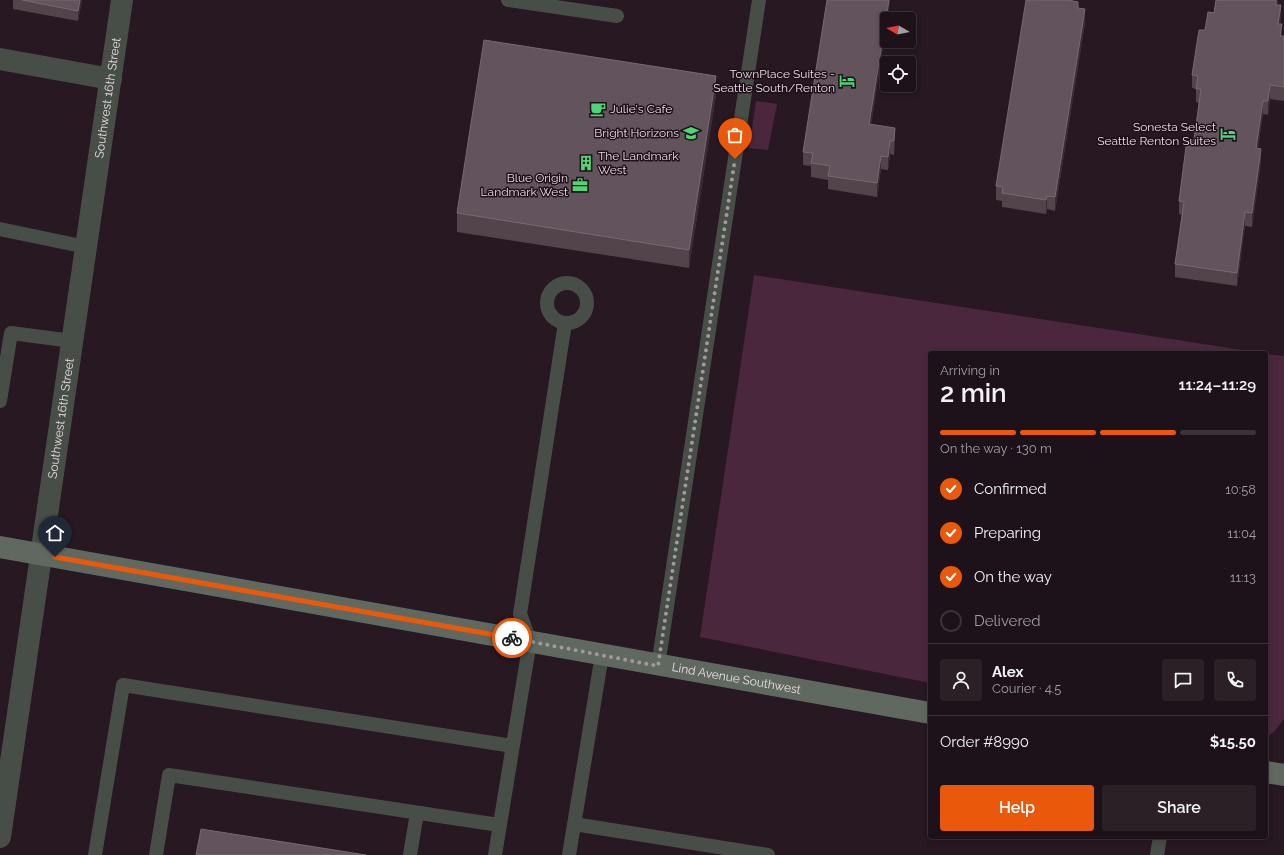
<!DOCTYPE html>
<meta charset="utf-8">
<style>
:root{--surface:#1d1219;--page:#2a2026;--text:#f1f3f6;--muted:#a09ea2;--line:#3b3238;--accent:#ea580c}
body{margin:0;font-family:Raleway,sans-serif;background:var(--page);color:var(--text);height:100vh;display:flex;flex-direction:column;font-size:15px;white-space:nowrap}
*{box-sizing:border-box;margin:0}
p{font-size:13px;color:var(--muted)}
.icon{flex:none;width:22px;height:22px;fill:none;stroke:currentColor;stroke-width:2;stroke-linecap:round;stroke-linejoin:round}
.map{position:relative;flex:1;overflow:hidden}
.drawer{position:absolute;left:928px;top:351px;width:340px;height:488px;display:flex;flex-direction:column;background:var(--surface);border-radius:4px;box-shadow:0 2px 6px #0003,0 0 0 1px var(--line)}
.drawer>*{flex:none}
.needle{width:26px;rotate:280deg}
.buttons{position:absolute;left:880px;top:12px;display:grid;gap:8px}
.buttons a{display:grid;place-items:center;width:36px;height:36px;border-radius:4px;background:var(--surface);box-shadow:0 2px 6px #0003,0 0 0 1px var(--line);font-size:20px}
.pin{position:absolute;display:grid;place-items:center;width:34px;height:34px;color:#fff;margin:-41px -17px;border-radius:50% 50% 50% 0;rotate:-45deg;box-shadow:0 0 4px #0007}
.pin .icon{rotate:45deg}
.courier{position:absolute;display:grid;place-items:center;width:40px;height:40px;margin:-20px;border:3px solid #ea580c;border-radius:50%;background:#fff;color:#222;box-shadow:0 1px 5px #0007}
.headline em{font-style:normal;font-weight:600}
.headline div{display:flex;flex-direction:column-reverse}
.headline{display:flex;align-items:center;justify-content:space-between;height:68px;padding:0 12px}
h1{font-size:26px;font-weight:600;line-height:30px}
.bar{display:grid;grid-template-columns:repeat(4,1fr);gap:6px 4px;align-content:center;height:48px;padding:0 12px}
.bar i{height:5px;border-radius:3px;background:var(--line)}
.bar .on{background:var(--accent)}
.bar p{grid-column:span 4}
.line{display:flex;align-items:center;gap:10px;padding:0 12px;border-top:1px solid var(--line)}
.line div{flex:1}
.round{display:grid;place-items:center;flex:none;width:42px;height:42px;border-radius:4px;background:var(--page)}
ol{padding:0 12px;list-style:none}
li{display:flex;align-items:center;gap:12px;height:44px}
li p{margin-inline-start:auto}
li .icon{padding:4px;border-radius:50%;background:var(--accent);color:#fff;stroke-width:4}
li:last-child{color:var(--muted)}
li i{width:22px;height:22px;border:2px solid var(--line);border-radius:50%}
.button{display:flex;gap:8px;margin-top:auto;padding:8px 12px}
.button a{flex:1;height:46px;border-radius:4px;background:var(--accent);color:#fff;font-size:16px;font-weight:600;line-height:46px;text-align:center}
.button a+a{background:var(--page);color:var(--text)}
.map>svg:first-child{display:block}
.green{fill:#4a273c}
.lines{fill:none;stroke-linecap:round;stroke-linejoin:round}
.service{stroke:#474e48;stroke-width:14}
.minor{stroke:#474e48;stroke-width:22}
.tertiary{stroke:#474e48;stroke-width:22}
.secondary{stroke:#5f6960;stroke-width:22}
.wall{fill:#53434b}
.shaded-wall{fill:#3b2b34}
.building{fill:#63535c;stroke:#786971}
.done{stroke:#a4989f;stroke-width:4;stroke-dasharray:0 7.2}
.route{stroke:#ea580c;stroke-width:5}
.labels{text-anchor:middle;dominant-baseline:central;stroke-width:3;stroke-linejoin:round;paint-order:stroke}
.poi-label{font-size:12px;fill:#e8dde3;stroke:#1e0f18;text-anchor:end}
.street-label{font-size:12px;fill:#e8dde3;stroke:#1e0f18}
</style>
<div class="map">
<svg width="1284" height="855" viewBox="0 0 1284 855">
<rect width="100%" height="100%" fill="#271821"/>
<path class="green" d="M756,101L777,104L768,150L749,148Z
M754,275L1262,353H930V683L700,637Z
M1266,354L1284,356V719L1274,732L1266,737Z"/>
<g class="lines">
<path class="service" d="M508,0L617,16
M0,229L86,247
M547 303a20 20 0 1 1 40 0a20 20 0 1 1-40 0Z
M0,401L11,333L72,341
M658,666L759,0
M574,824L768,855
M95,855L123,685L512,746
M156,855L169,775L499,825
M410,855L417,813
M495,855L530,641L520,614L565,323
M569,855L602,655
M1157,855L1160,837"/>
<path class="minor" d="M0,59L111,79"/>
<path class="tertiary" id="s1" d="M0,837L122,0"/>
<g class="secondary">
<path id="s2" d="M0,547L930,713"/>
<path d="M1266,772L1284,775"/>
</g>
</g>
<path class="wall" d="M13,0H82L78,21L13,9Z
M890,0L871,125L895,142L894,155L890,154L888,170L881,169L877,197L828,189V180L811,177V166L803,165V152Z
M1278,0V5L1281,19L1280,24L1282,36H1284V101L1270,99L1268,115L1263,114L1258,148L1261,162L1252,227L1245,226L1237,286L1175,277V264L1182,215L1179,214V201L1194,140L1199,103L1196,102V89L1192,88V75L1205,30L1214,13Z
M1078,9L1085,23L1055,211L1047,209L1046,214L1002,207V201L996,200V186Z
M716,95L689,268L457,232V213Z"/>
<path class="shaded-wall" d="M80,0H82L78,21V11Z
M889,0H890V2L888,19H887V23L869,138V124Z
M1276,0H1278V4L1276,18Z
M1281,5V19L1278,37V24Z
M1085,9V23L1055,211V197Z
M1282,24V38L1280,36Z
M716,76V95L689,268V250Z
M1270,85V99L1268,115V101Z
M1263,101V114L1256,162V148Z
M895,128V142L894,155V141Z
M890,141V154L888,170V157Z
M1261,149V162L1252,227V213Z
M881,156V169L877,197V183Z
M1047,196V209L1046,214V200Z
M1245,212V226L1237,286V273Z"/>
<path class="building" d="M22,0H80L78,11Z
M827,0H889L869,124L895,128L894,141H890L888,157L881,156L877,183L828,176L830,166L811,163L813,153L803,152Z
M1026,0L1033,1L1034,0H1068L1078,2V8L1085,9L1055,197L1047,196L1046,200L1002,193L1003,187L996,186Z
M1216,0H1276V5H1281L1278,24H1282L1280,36H1284V87L1270,85L1268,101H1263L1256,148L1261,149L1252,213L1245,212L1237,273L1175,264L1184,202L1179,201L1187,139L1194,140L1201,89H1196L1198,76L1192,75L1199,30H1205L1208,12L1214,13Z
M484,40L716,76L689,250L457,213Z
M201,829L366,855H196Z"/>
<g class="lines">
<path class="done" d="M512,638L658,666L735,159"/>
<path class="route" d="M55,557L512,638"/>
</g>
<defs>
<symbol id="hotel-bare" viewBox="-9 -9 18 18"><path d="M-6-4.5h1.5V1H6V5H4.5V3h-9V5H-6ZM-4 0a1.8 1.8 0 1 1 3.6 0ZM.5 0V-2.5h3Q6-2.5 6 0Z" fill="#4bd677" stroke="#1e0f18" stroke-width="2.5" paint-order="stroke"/></symbol>
<symbol id="cafe-bare" viewBox="-9 -9 18 18"><path d="M-5.5-4.5H6V0H3Q3 3.5 0 3.5H-2.5Q-5.5 3.5-5.5 0ZM3-3.2v2h1.7v-2ZM-6 4.5H4V6H-6Z" fill="#4bd677" stroke="#1e0f18" stroke-width="2.5" paint-order="stroke"/></symbol>
<symbol id="school-bare" viewBox="-9 -9 18 18"><path d="M0-5L7-2L0 1L-7-2ZM-4 1L0 2.5L4 1V4Q0 6-4 4Z" fill="#4bd677" stroke="#1e0f18" stroke-width="2.5" paint-order="stroke"/></symbol>
<symbol id="building-bare" viewBox="-9 -9 18 18"><path d="M-4-6H4V6H1V3H-1V6H-4ZM-2.5-4.3h1.7v1.8h-1.7ZM.8-4.3h1.7v1.8H.8ZM-2.5-1h1.7V.8h-1.7ZM.8-1h1.7V.8H.8Z" fill="#4bd677" stroke="#1e0f18" stroke-width="2.5" paint-order="stroke"/></symbol>
<symbol id="office-bare" viewBox="-9 -9 18 18"><path d="M-6-3h4V-5.5h4V-3h4V5H-6ZM-1-4.5V-3h2v-1.5ZM-6 0V1H6V0Z" fill="#4bd677" stroke="#1e0f18" stroke-width="2.5" paint-order="stroke"/></symbol>
</defs>
<g fill-rule="evenodd">
<use href="#hotel-bare" x="836" y="70" width="22" height="22"/>
<use href="#cafe-bare" x="587" y="98" width="22" height="22"/>
<use href="#school-bare" x="680" y="122" width="22" height="22"/>
<use href="#hotel-bare" x="1217" y="123" width="22" height="22"/>
<use href="#building-bare" x="575" y="152" width="22" height="22"/>
<use href="#office-bare" x="569" y="174" width="22" height="22"/>
</g>
<g class="labels">
<g class="poi-label">
<text x="835" y="74">TownPlace Suites -<tspan x="835" dy="14">Seattle South/Renton</tspan></text>
<text x="610" y="109" text-anchor="start">Julie's Cafe</text>
<text x="1216" y="127">Sonesta Select<tspan x="1216" dy="14">Seattle Renton Suites</tspan></text>
<text x="679" y="133">Bright Horizons</text>
<text x="598" y="156" text-anchor="start">The Landmark<tspan x="598" dy="14">West</tspan></text>
<text x="568" y="178">Blue Origin<tspan x="568" dy="14">Landmark West</tspan></text>
</g>
<g class="street-label">
<text stroke="none"><textPath href="#s1" startOffset="747">Southwest 16th Street</textPath></text>
<text stroke="none"><textPath href="#s1" startOffset="423">Southwest 16th Street</textPath></text>
<text stroke="none"><textPath href="#s2" startOffset="748">Lind Avenue Southwest</textPath></text>
</g>
</g>
</svg>
<div class="buttons">
<a><svg class="needle" viewBox="-14 -14 28 28"><path d="M0-13l5 13h-10z" fill="#e53935"/><path d="M0 13l5-13h-10z" fill="#a09ea2"/></svg></a>
<a><svg class="icon" aria-label="locate" viewBox="0 0 24 24"><circle cx="12" cy="12" r="6"/><path d="M12 2v4M12 18v4M2 12h4M18 12h4"/></svg></a>
</div>
<div class="pin" style="left:735px;top:159px;background:#ea580c"><svg class="icon" aria-label="bag" viewBox="0 0 24 24"><path d="M5 8h14l-1 12H6zM9 8a3 3 0 0 1 6 0"/></svg></div>
<div class="pin" style="left:55px;top:557px;background:#1f2937"><svg class="icon" aria-label="home" viewBox="0 0 24 24"><path d="M3 11l9-7 9 7M6 9v11h12V9"/></svg></div>
<div class="courier" style="left:512px;top:638px"><svg class="icon" aria-label="bike" viewBox="0 0 24 24"><circle cx="6" cy="16" r="4"/><circle cx="18" cy="16" r="4"/><path d="M6 16l4-8h5l3 8M10 8l3 8H6M13 5h3"/></svg></div>
<section class="drawer">
<div class="headline"><div><h1>2 min</h1><p>Arriving in</p></div><em>11:24–11:29</em></div>
<div class="bar"><i class="on"></i><i class="on"></i><i class="on"></i><i></i><p>On the way · 130 m</p></div>
<ol>
<li><svg class="icon" aria-label="check" viewBox="0 0 24 24"><path d="M5 12l5 5 9-10"/></svg>Confirmed<p>10:58</p></li>
<li><svg class="icon" aria-label="check" viewBox="0 0 24 24"><path d="M5 12l5 5 9-10"/></svg>Preparing<p>11:04</p></li>
<li><svg class="icon" aria-label="check" viewBox="0 0 24 24"><path d="M5 12l5 5 9-10"/></svg>On the way<p>11:13</p></li>
<li><i></i>Delivered</li>
</ol>
<div class="line" style="height:72px"><a class="round"><svg class="icon" aria-label="person" viewBox="0 0 24 24"><circle cx="12" cy="8" r="4"/><path d="M4 21q1-7 8-7t8 7"/></svg></a><div><b>Alex</b><p>Courier · 4.5</p></div><a class="round"><svg class="icon" aria-label="chat" viewBox="0 0 24 24"><path d="M4 5h16v11H9l-5 4z"/></svg></a><a class="round"><svg class="icon" aria-label="phone" viewBox="0 0 24 24"><path d="M5 4h4l2 5-3 2q2 4 5 5l2-3 5 2v4C11 20 4 13 5 4z"/></svg></a></div>
<div class="line" style="height:52px"><div>Order #8990</div><b>$15.50</b></div>
<div class="button"><a>Help</a><a>Share</a></div>
</section>
</div>
